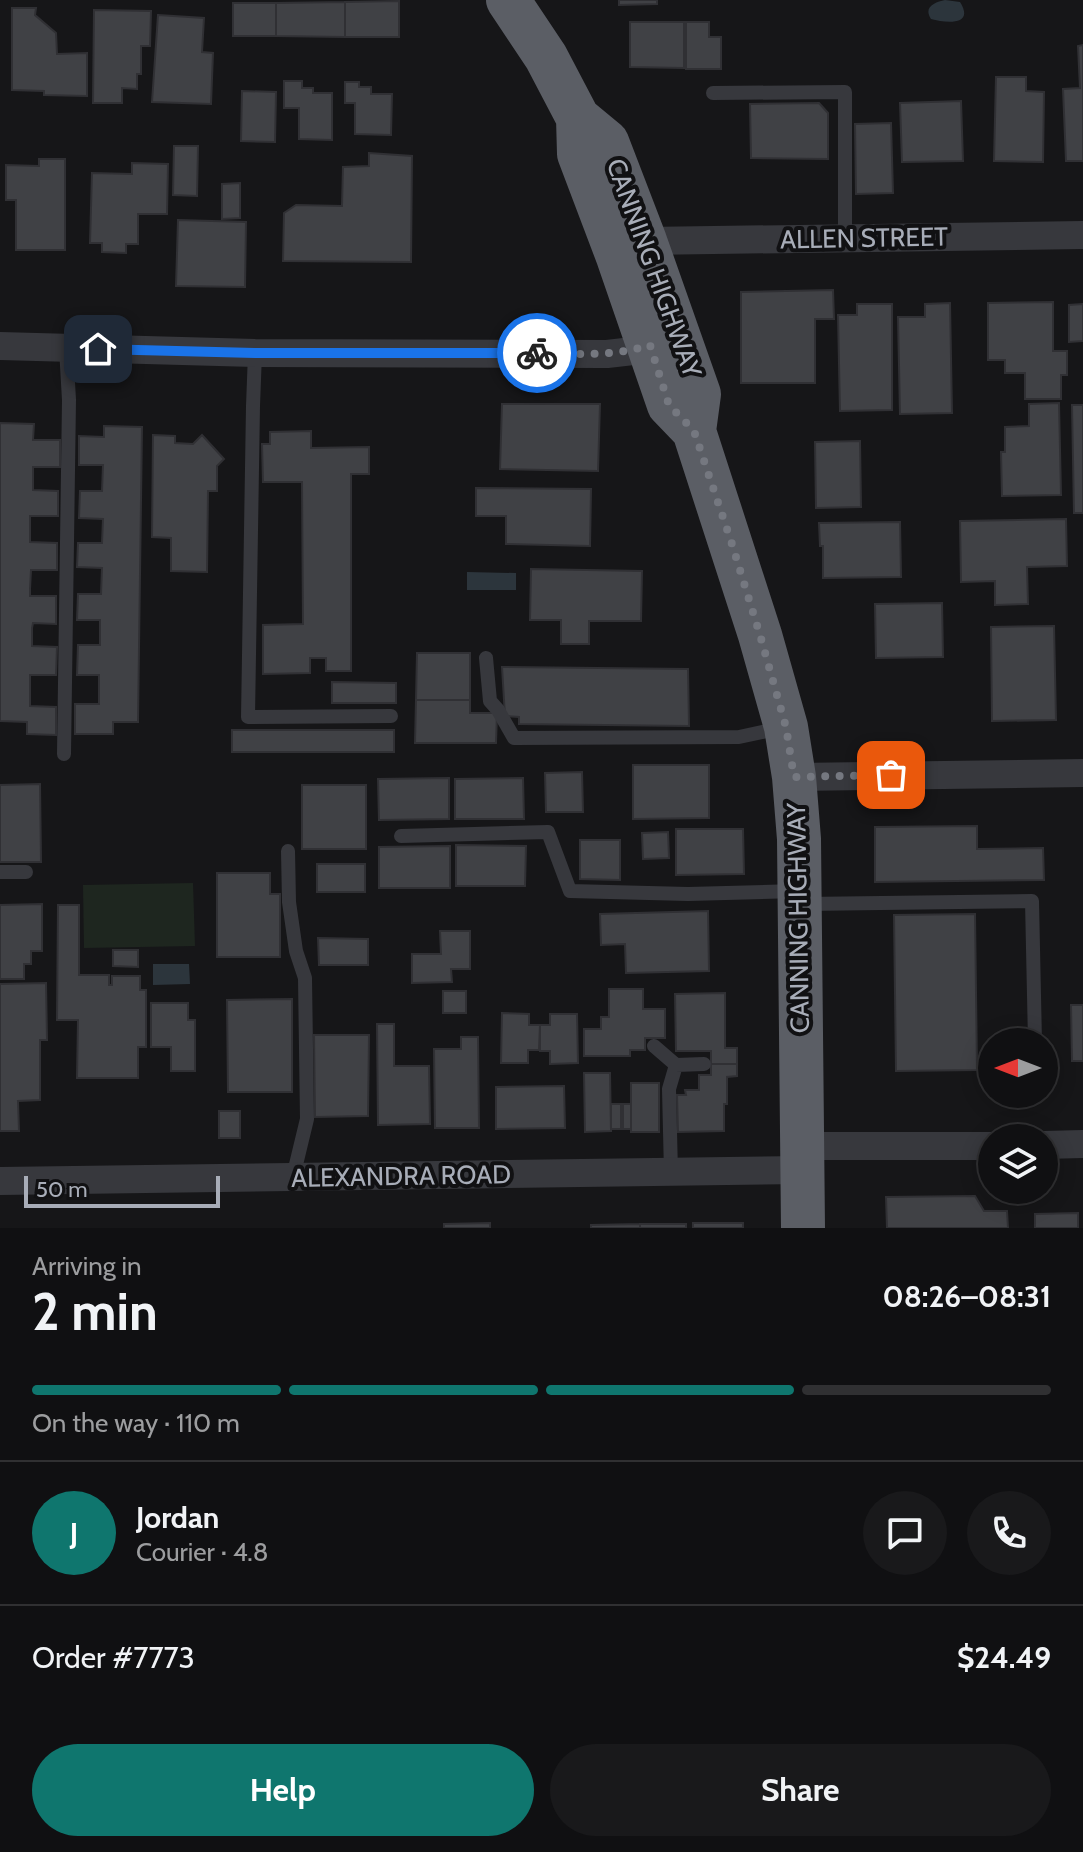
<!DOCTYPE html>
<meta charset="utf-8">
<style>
:root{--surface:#101012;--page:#19191b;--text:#f1f3f6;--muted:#9c9d9f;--line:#303032;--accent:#0f766e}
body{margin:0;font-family:Cabin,sans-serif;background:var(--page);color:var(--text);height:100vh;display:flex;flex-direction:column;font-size:30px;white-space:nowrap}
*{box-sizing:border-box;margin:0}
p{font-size:26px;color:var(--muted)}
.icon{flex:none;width:44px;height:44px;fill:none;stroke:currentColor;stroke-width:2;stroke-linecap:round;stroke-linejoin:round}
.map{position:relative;height:1228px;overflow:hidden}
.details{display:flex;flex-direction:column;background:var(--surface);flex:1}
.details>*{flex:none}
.needle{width:52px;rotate:270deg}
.tools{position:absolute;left:978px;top:1028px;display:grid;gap:16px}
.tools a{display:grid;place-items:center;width:80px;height:80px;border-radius:50%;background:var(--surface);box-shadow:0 4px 20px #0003,0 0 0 2px var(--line);font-size:40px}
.scale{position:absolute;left:24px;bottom:20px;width:196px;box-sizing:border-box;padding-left:8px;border:4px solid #a8adb8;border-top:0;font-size:22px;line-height:28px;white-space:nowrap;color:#a8adb8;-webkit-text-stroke:6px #111113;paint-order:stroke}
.pin{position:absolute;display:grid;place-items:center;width:68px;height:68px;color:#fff;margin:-34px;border-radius:16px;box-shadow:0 4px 12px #0006}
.courier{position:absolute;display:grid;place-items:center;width:80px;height:80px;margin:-40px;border:6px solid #1a73e8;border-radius:50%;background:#fff;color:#222;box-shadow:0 2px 10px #0007}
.headline em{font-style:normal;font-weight:800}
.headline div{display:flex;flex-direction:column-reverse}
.headline{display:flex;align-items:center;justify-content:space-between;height:136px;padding:0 32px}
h1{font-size:52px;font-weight:800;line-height:60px}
.bar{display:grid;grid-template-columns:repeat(4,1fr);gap:12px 8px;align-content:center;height:96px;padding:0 32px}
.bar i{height:10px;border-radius:6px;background:var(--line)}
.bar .selected{background:var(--accent)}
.bar p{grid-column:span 4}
.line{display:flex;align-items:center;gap:20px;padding:0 32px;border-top:2px solid var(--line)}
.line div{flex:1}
.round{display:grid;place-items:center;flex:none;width:84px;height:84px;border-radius:42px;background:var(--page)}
.button{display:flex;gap:16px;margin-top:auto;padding:16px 32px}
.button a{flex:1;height:92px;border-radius:48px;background:var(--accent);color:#fff;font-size:32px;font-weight:800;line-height:92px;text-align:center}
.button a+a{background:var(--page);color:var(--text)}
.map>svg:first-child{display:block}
.green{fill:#1e261f}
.water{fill:#2c353c}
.building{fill:#404145;stroke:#303034;stroke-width:2}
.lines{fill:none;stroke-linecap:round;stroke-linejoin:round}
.service{stroke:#37383d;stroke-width:14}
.minor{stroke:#37383d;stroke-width:28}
.trunk{stroke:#5b5e65;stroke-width:44}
.done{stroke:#757880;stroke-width:8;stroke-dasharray:0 14.4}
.route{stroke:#1a73e8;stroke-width:10}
.labels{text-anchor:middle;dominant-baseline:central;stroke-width:8;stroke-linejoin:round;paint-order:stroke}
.street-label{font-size:26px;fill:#a8adb8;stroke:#111113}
</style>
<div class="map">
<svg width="1083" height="1228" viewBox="0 0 1083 1228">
<rect width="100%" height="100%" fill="#161618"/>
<path class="green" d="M193,883L195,946L84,948L83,885Z"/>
<path class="water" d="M945,0L960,2C975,26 946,23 931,19C923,7 935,2 945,0Z
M467,572L516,573V590H467Z
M153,964H189L190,984L153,985Z"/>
<path class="building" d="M619,0H657V4L619,5Z
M399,1V37H345V2Z
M345,2V37L276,36V3Z
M233,3H276V36H233Z
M12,8H36L35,15L56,33L57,54L87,53V96L44,95V91L12,90Z
M94,10L151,11L150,46H141V74H137V89L122,88V103H93Z
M158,15L204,18L202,52L213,53L211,104L152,102Z
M630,22H684V68L630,67Z
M686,22H709V37H721V69H686Z
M1083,45V161H1066L1063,89L1080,88L1078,46Z
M996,77H1026V91L1044,92L1043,162L994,161Z
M284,81H302V88H313V93H332V140L299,139V108H284Z
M345,82H359V87H371V94H392L391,135L355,134V103H345Z
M242,91L276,92L275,142L241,141Z
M961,101L963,161L902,162L900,103Z
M819,103L828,113V159L751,158L750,104Z
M891,123L893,193L856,194L855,124Z
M174,146H198L197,196L173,195Z
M369,153L412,156L411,262L283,261L284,213L296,205L342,206L343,167L369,166Z
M39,159H65V250H16V200H6V165L39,166Z
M132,163L168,164L167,214H138V244H126V253L102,252V243H90L92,173L132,174Z
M240,183V218L222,219V184Z
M178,220L246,222L245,287L176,286Z
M833,290L834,319H815V383H741V292Z
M1053,302V351H1067V375H1061V399H1025V373H1005V360H988V303Z
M950,303L952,413L900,414L898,317H925V304Z
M857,304H892V410L840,411L838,315H857Z
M1083,304V341L1069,342V305Z
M1059,403L1061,495L1002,496L1001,452H1005V427L1029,426V404Z
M502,404H600L598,471L500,469Z
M1072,405H1083V513H1074Z
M0,423L34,424L33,440H60V467H33V490L58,491V516H30V542L57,543V570H31L30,589V596H56V624L33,623L32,628V646L57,647L56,675H30V706L56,707V735L27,734V722L0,721Z
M104,426L142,427L138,722H113V734H75V704H99V675H77L78,645H100V620H77L78,594H101L102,568L77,567L78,543H102L103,519L79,518L80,491H102L103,465H79V436L104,437Z
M311,431V448L369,447V474H351V671H326V658H310V673L263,674V625L303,624L302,482H263L262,444H270V432Z
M153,435L175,436V443L193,444L202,435L224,459L217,466V491H208L207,572L171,571V538L152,537Z
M860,441L861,507L816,508L815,442Z
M476,488L591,489L590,546L506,544V516H476Z
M1066,519L1067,566L1027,567L1028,604L995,605V581L961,582L960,521Z
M900,522L901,577L823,578V546H820L819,523Z
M531,569L642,571L641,621H589V644H561V620H530Z
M942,603L943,657L876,658L875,604Z
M1054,626L1056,720L992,721L991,627Z
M417,653H470V700H416Z
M502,667L688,669L689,726L519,724V717L505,716Z
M332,682L396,683V703H332Z
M416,700H470V713H497L496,743H415Z
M232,730H394V752H232Z
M633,765H709V818L633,819Z
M582,772L583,812H546L545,773Z
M449,778V819L379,820L378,779Z
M523,778L524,819H455V779Z
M40,784L41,862H0V785Z
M302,785H366V849H302Z
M977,826V849L1043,848L1044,880L875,882V827Z
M676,829H743L744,874L676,875Z
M668,832L669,858L643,859L642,833Z
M580,840H620V880L580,879Z
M456,845L526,846L525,886H456Z
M450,846V888H379V847Z
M317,864H365V892H317Z
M217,873H270V894H280V957H217Z
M42,904V951H31V964H24V979H0V905Z
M58,905H79V975H109V985H112V976H140V990H146V1047H138V1078H77L78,1020H57Z
M708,911L709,971L626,973L625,944L601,945L600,914Z
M975,914L977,1070L896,1071L894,915Z
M440,931H470V969H451L452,982L412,983V954H441Z
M318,938L368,939V965H319Z
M113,950H138V967L113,966Z
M46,983L47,1040H40V1100L18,1101L19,1131H0V984Z
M609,989H643V1009H665V1038H645V1050H630V1056H584V1029H601V1017H609Z
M443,991H466V1013H443Z
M725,993V1048H737V1064H711V1051H676L675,994Z
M292,999V1092H228L227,1000Z
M151,1003H188V1020H195V1071H171V1047H151Z
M1071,1005H1083V1061H1072Z
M502,1013L529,1014V1025H540L539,1050H528V1063H501Z
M550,1014H577L578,1063L550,1064V1051H540V1025H550Z
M377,1024H394V1066H429L430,1124L378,1125Z
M314,1035H369L368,1116L315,1117Z
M461,1037H478L479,1128H435L434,1049H461Z
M711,1064H737V1076L727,1077V1104H724V1131L678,1132L677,1095H686L685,1090H699V1075H711Z
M584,1073H610L611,1131L585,1132Z
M631,1083H659V1132H631Z
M564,1086L565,1128L496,1129V1087Z
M611,1104H621V1129H611Z
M623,1104H631V1129H623Z
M219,1111H240V1138H219Z
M975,1196L984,1211H1007L1008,1228H887L886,1197Z
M1078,1213V1228H1035V1214Z
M490,1223V1228H444V1224Z
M693,1223H743V1228H693Z
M640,1224H686V1228H640Z
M640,1224V1228H591V1225Z"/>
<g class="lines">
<path class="service" d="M713,93L845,92V239
M255,353L253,406L248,717L391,716
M486,658L490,701L498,710L514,738L739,737L781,728
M64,754L69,400L66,348
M401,836L548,832L570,891L688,894L796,891
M288,851L289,902L296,951L305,978L307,1119L293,1177
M0,872H26
M804,904L1032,901L1035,1042
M654,1046L676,1065
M671,1173L669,1089L676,1065L704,1064"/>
<path class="minor" d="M645,241L1083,235
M0,346L255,353L607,354L633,351L650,345
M794,777L1083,773
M1044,1145L1083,1144
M802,1146H992
M0,1181L802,1170"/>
<path class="trunk" d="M508,0L546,57L578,118L607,142L645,241L699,394L694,431
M578,118L579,154L618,257L669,405L694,431L760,635L786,727L794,777L799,839L803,1228"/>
</g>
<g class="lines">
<path class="done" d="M537,353C575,354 613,357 650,345L669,405L694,431L732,544L760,635L786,727L794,777L891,775"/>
<path class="route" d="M98,349L255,353H537"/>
</g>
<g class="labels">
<g class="street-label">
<text transform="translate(864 238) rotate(-1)">ALLEN STREET</text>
<text transform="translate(654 268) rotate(70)">CANNING HIGHWAY</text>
<text transform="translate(798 918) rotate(-91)">CANNING HIGHWAY</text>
<text transform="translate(401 1176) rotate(-1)">ALEXANDRA ROAD</text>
</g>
</g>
</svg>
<div class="tools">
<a><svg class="needle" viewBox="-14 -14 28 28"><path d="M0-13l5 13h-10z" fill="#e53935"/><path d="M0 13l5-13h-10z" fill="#9c9d9f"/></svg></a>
<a><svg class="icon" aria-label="layers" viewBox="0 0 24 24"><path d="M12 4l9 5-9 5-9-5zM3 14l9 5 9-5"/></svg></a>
</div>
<div class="scale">50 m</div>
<div class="pin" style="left:891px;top:775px;background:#ea580c"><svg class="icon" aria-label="bag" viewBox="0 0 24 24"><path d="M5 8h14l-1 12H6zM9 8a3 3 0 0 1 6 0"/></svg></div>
<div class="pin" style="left:98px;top:349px;background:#1f2937"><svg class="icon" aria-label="home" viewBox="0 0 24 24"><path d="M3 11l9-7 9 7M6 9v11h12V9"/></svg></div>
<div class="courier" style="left:537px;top:353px"><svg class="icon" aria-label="bike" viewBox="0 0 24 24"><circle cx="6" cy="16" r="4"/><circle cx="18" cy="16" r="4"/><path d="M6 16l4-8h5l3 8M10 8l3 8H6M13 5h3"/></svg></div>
</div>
<section class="details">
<div class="headline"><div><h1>2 min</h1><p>Arriving in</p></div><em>08:26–08:31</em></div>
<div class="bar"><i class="selected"></i><i class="selected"></i><i class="selected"></i><i></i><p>On the way · 110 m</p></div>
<div class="line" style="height:144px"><b class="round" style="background:var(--accent);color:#fff">J</b><div><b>Jordan</b><p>Courier · 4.8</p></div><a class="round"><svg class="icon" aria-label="chat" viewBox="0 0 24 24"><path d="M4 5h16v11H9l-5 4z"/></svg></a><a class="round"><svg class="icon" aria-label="phone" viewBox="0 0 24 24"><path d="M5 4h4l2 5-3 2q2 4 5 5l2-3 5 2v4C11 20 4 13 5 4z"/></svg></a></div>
<div class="line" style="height:104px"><div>Order #7773</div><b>$24.49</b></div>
<div class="button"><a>Help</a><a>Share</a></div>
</section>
